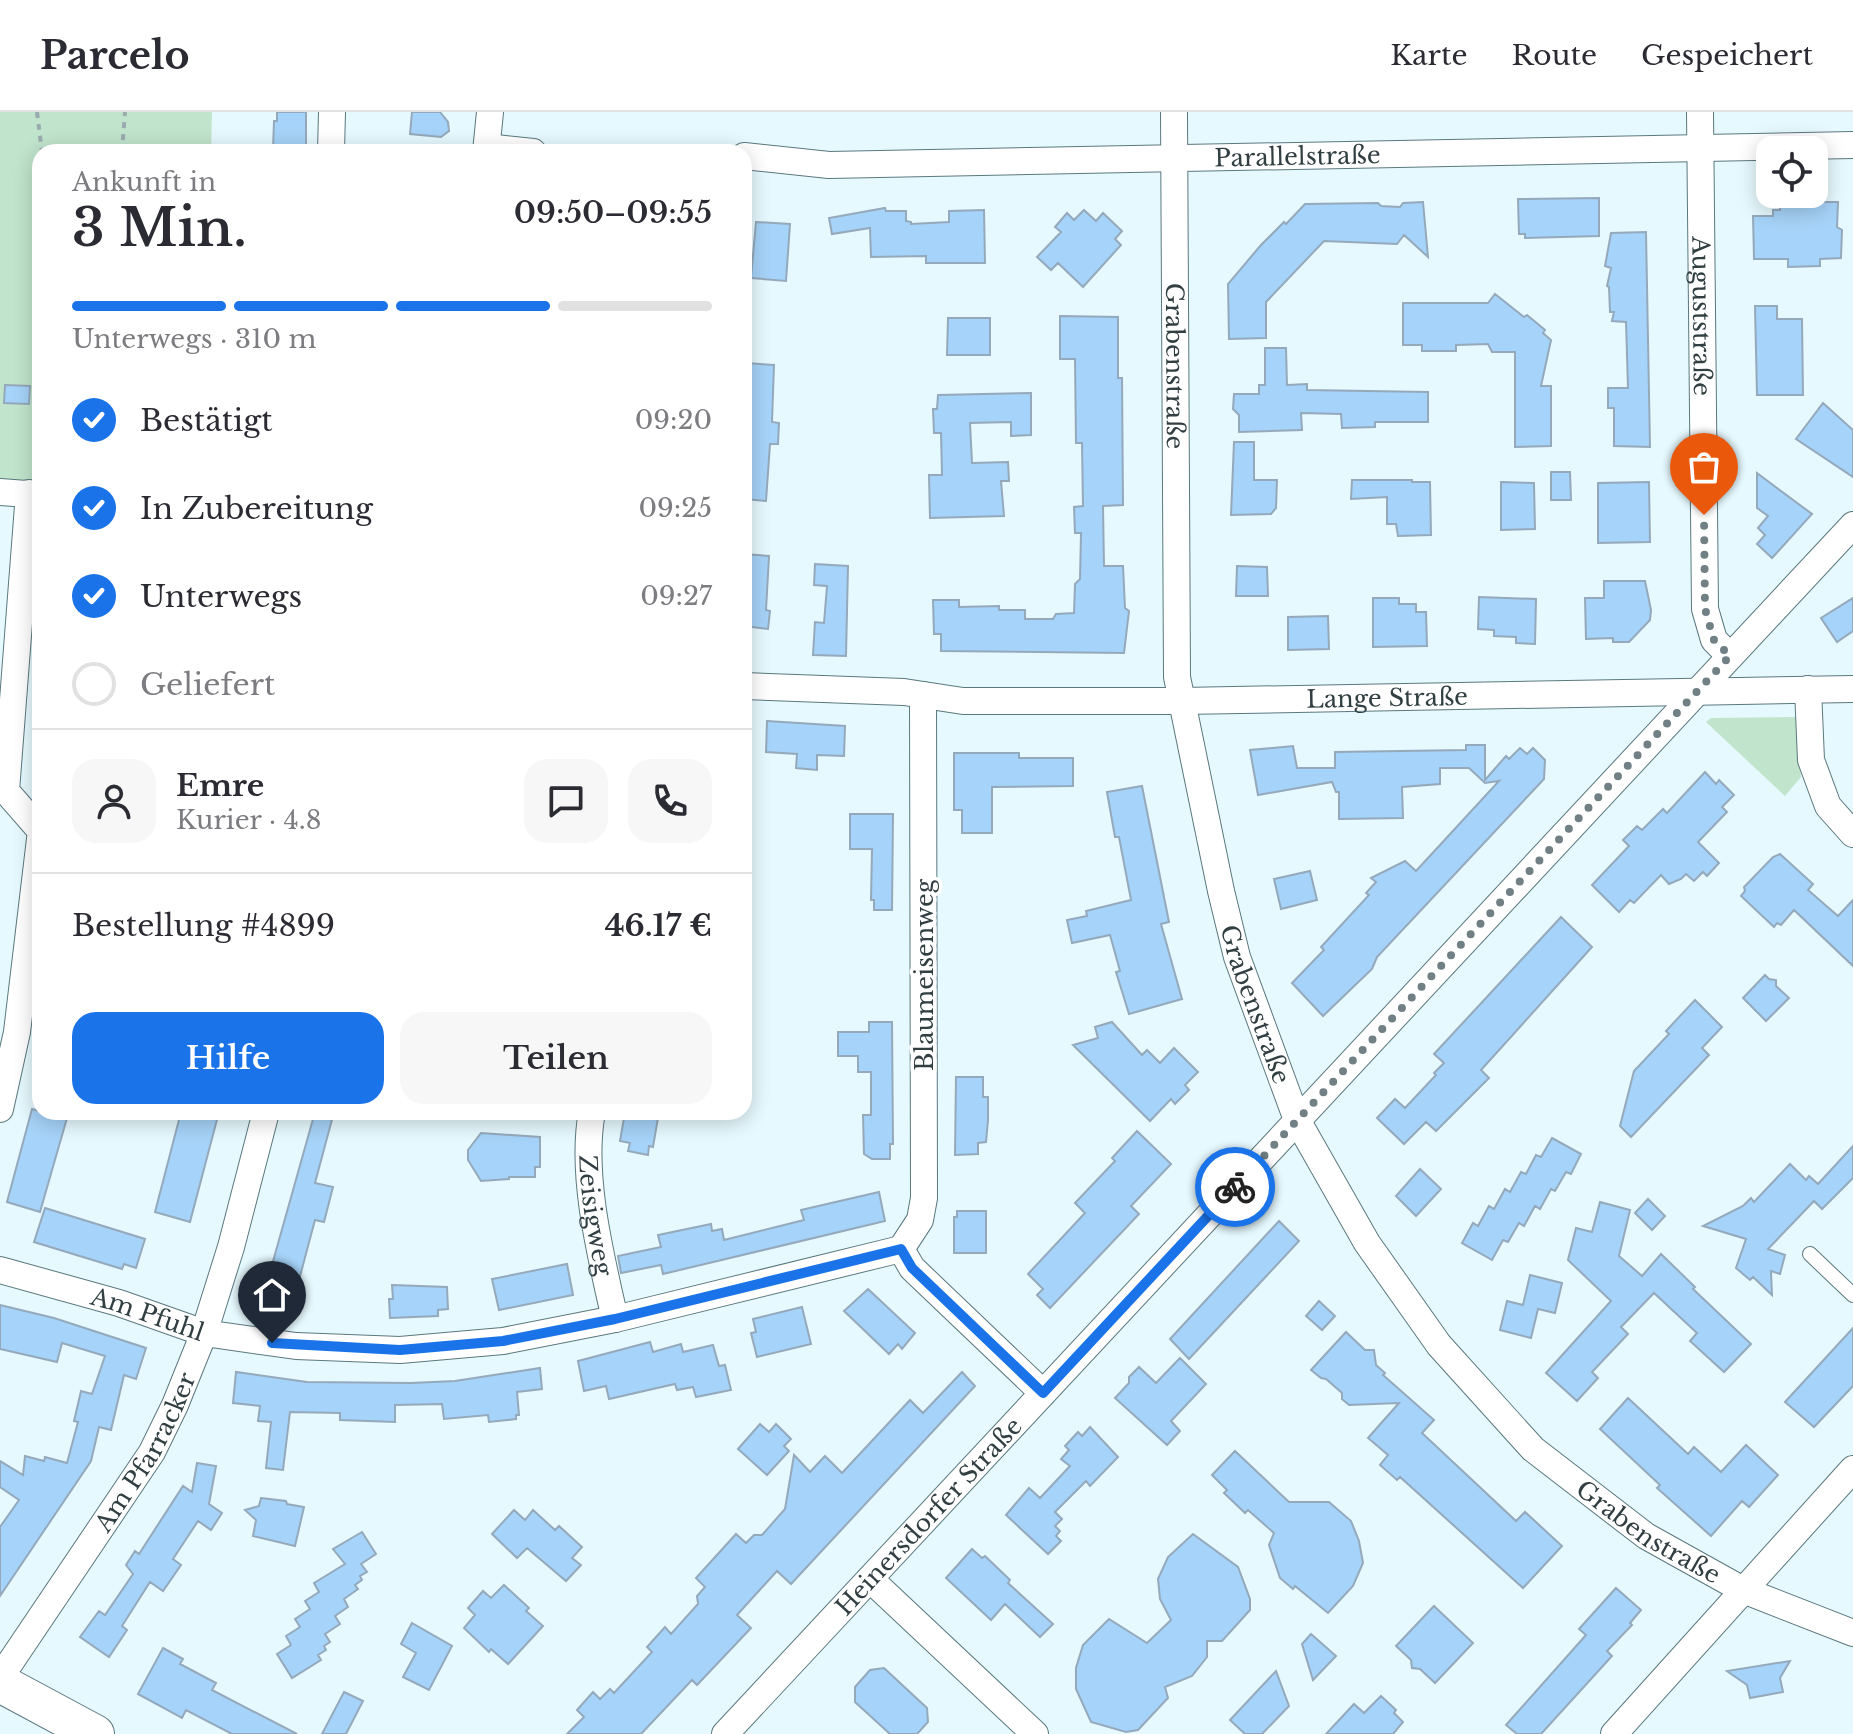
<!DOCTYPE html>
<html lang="de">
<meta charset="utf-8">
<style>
:root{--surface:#fff;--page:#f7f7f7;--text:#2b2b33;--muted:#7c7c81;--line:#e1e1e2;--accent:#1a73e8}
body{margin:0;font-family:"Libre Baskerville",serif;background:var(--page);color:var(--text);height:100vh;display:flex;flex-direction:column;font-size:30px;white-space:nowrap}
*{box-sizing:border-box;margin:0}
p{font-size:26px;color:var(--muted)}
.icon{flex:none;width:44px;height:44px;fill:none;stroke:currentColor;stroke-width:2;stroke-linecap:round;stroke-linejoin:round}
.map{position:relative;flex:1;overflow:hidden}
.sheet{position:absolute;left:32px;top:32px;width:720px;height:976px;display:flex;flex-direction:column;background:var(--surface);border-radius:24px;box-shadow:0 4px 20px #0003}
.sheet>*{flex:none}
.buttons{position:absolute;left:1756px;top:24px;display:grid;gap:16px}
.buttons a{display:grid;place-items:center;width:72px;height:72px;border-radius:16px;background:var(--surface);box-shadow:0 4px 20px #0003;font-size:40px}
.pin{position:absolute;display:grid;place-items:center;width:68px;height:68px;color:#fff;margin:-82px -34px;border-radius:50% 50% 50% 0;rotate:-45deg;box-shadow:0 0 8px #0007}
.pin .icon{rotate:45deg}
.courier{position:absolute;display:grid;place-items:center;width:80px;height:80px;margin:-40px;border:6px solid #1a73e8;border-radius:50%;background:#fff;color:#222;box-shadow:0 2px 10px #0007}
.head em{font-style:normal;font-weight:600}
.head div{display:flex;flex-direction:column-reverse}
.head{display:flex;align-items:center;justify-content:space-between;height:136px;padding:0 40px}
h1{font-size:52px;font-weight:600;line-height:60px}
.bar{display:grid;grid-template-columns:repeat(4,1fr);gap:12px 8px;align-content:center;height:96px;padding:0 40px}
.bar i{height:10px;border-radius:6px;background:var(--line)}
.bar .selected{background:var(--accent)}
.bar p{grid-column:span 4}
.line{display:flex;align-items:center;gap:20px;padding:0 40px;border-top:2px solid var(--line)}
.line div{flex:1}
.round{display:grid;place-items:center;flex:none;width:84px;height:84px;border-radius:24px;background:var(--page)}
ol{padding:0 40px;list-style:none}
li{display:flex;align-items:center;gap:24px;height:88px}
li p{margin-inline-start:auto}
li .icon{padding:8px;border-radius:50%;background:var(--accent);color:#fff;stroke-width:4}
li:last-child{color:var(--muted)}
li i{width:44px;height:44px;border:4px solid var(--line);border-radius:50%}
.cta{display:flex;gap:16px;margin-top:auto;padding:16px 40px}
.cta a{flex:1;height:92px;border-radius:24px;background:var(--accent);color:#fff;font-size:32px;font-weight:600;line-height:92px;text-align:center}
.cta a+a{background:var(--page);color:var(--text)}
header{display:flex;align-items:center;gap:48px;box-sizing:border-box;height:112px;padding:0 40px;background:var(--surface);border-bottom:2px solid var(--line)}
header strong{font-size:38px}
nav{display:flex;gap:44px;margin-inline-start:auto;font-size:28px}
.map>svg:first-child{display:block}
.green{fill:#c1e4cc}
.building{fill:#a6d3f9;stroke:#94a9bb;stroke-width:2}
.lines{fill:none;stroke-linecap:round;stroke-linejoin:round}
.service-casing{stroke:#5a787f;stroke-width:16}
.minor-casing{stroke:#5a787f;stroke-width:28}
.secondary-casing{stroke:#5a787f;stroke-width:40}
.path{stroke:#9aabaf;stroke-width:4;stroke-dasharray:6 6;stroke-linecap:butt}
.service{stroke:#fff;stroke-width:14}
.minor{stroke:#fff;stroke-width:26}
.secondary{stroke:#fff;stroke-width:38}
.done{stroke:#718084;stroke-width:8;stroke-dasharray:0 14.4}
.route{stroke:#1a73e8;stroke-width:10}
.labels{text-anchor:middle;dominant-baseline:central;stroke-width:7;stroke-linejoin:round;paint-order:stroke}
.street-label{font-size:24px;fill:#323f42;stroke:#fff}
</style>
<header>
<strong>Parcelo</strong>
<nav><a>Karte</a><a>Route</a><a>Gespeichert</a></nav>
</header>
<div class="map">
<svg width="1853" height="1622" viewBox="0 0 1853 1622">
<rect width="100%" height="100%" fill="#e6f9fe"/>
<path class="green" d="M0,0H212L211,40H40V375L0,372Z
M1796,605L1801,665L1785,684L1706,610L1711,606Z"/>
<path class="building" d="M277,0H306V38H273L274,9H277Z
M412,0H440L448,10L449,19L441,25L410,22Z
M1599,86V124L1525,126V122H1519L1518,87Z
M1423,90L1428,145L1404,123L1397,132L1324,129L1266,190V226L1229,227L1228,172L1261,133L1284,110L1286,112L1305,92L1378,91L1381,94L1400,95L1403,91Z
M1812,90H1838L1837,115L1842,118L1841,146L1820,147V154L1788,155V147H1754L1753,104H1773V98H1780V95L1813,94Z
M885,96L886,99H906V109L911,110V112L949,110V99L984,98L985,151H926V144L871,145L870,116L832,122L829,106Z
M1084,98L1096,109L1103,101L1122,119L1115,127L1121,133L1083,175L1058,151L1051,158L1037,145L1061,120L1055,115L1067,101L1074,108Z
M756,110L790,112L786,169L751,166Z
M1646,120L1650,335L1614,334V296H1608V276H1628L1626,210L1612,209L1614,200H1610L1609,175L1607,174L1611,156L1605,154L1611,121Z
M1495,182L1524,205L1527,203L1545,218L1543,221L1551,228L1541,274H1551V334L1515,335V240H1492L1488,232L1456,233V239H1422V233H1403V191H1488Z
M1755,194H1777V207H1802L1803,283H1757Z
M1060,204L1118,205V266H1122L1123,393L1103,394L1104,454H1123L1125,496L1129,499L1124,541L941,539V522H934L933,488H959V495L999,494V498H1025V507H1053L1056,502L1074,501L1075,472L1080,467L1081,421H1075L1074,395L1083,394L1082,331H1076L1075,247H1060Z
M948,206H990V243H947Z
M1265,236H1286L1287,273L1307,272V278L1428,280V310H1375V315L1342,316L1341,302L1301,301L1302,318L1239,320V303L1233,297L1234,282H1259V273H1265Z
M745,251L774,253L772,310L779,311L778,332H770L766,389L744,387Z
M5,273L30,274L29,292L4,291Z
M1031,281V323L1011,324V310L970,311L972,351L1008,350L1009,369H1001L1004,404L930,406L929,363H942L941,321H934L933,297H937L938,283Z
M1823,291L1853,318V365L1796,327Z
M1234,330H1254V368H1277L1276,396L1271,402L1231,403Z
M1551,360H1570L1571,388H1551Z
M1757,361L1812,402L1772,446L1757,432L1765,423L1758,416L1768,404L1757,396Z
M1352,368H1412V370H1430L1431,423L1398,424L1396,412H1387V385L1351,387Z
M1501,370L1534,371L1535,417L1501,418Z
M1649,370L1650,430L1598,431V371Z
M744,442L769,444L766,498L770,499L768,517L744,514Z
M815,452L848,454L846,544L813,543L815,510L824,511L827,474L814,473Z
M1237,454L1267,455L1268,484H1236Z
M1604,469H1645L1651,498L1650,508L1629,530H1613V526L1586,527L1585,486H1604Z
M1479,485L1536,487L1535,532L1516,531V525L1494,524V518L1478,517Z
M1373,486H1399V492H1416V500H1426L1427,534L1373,535Z
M1853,486V519L1837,530L1821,506Z
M1328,504L1329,537L1288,538V505Z
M767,609L845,614L844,644L817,643V658L796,656L797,642L766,640Z
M1466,633H1485V668L1506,644L1509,647L1520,636L1527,642L1533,636L1545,648L1544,667L1377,845L1372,857L1323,904L1292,871L1324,838L1321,835L1369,783L1366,781L1376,770L1371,766L1405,749L1416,759L1499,669L1485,671L1469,656H1440V672L1402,675L1403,706L1339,707V680H1336L1332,670L1258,683L1250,638L1293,634L1297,656H1335V640L1466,638Z
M954,641H1019V646H1073V674L992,675V721H962V698H954Z
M1705,660L1716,672L1719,668L1734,683L1722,695L1727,700L1698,730L1719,751L1707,764L1703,760L1694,769L1686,762L1681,767L1669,772L1661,763L1634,791L1630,788L1619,800L1592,773L1629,734L1623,728L1637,714L1642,718L1663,697L1667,701Z
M1142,674L1169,810L1161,812L1182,887L1129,902L1116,860L1120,859L1110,823L1072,831L1067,808L1087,804L1086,799L1131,788L1119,725H1115L1107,680Z
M850,702H893L892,798H874V788H871L872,737H850Z
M1780,742L1813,772L1808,778L1838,804L1853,788V854L1794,798L1781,813L1777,811L1774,815L1741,784L1745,779L1744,775L1773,745Z
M1310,759L1317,788L1281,797L1274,767Z
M1561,805L1592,835L1481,958L1489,966L1436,1019L1426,1010L1404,1032L1377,1006L1395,987L1405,996L1436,963L1434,961L1444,951L1434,942Z
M1765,863L1769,867L1776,868V874L1789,886L1766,909L1743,886Z
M1695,888L1722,915L1702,936L1709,943L1631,1025L1620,1014L1634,959L1669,922L1666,919Z
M869,910H892L893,1032H890V1047H872L864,1042L863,1003H871V960H858V944H838V920H869Z
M1112,910L1142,943L1147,938L1160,951L1174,936L1198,960L1185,973L1189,978L1175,992L1171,987L1150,1009L1073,933L1098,926L1095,915Z
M956,965H983V985H988V1008L986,1030L978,1031V1042L955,1043Z
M32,997L67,1006L40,1100L7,1090Z
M181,1000H219L190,1110L155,1100Z
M315,1000H334L315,1071L333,1075L324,1110L315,1108L299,1168L270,1160Z
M625,1000H659L653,1035L649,1034L648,1043L628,1039L630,1031L620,1029Z
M1137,1019L1171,1052L1131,1094L1139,1102L1050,1196L1037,1183L1043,1177L1028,1162L1085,1101L1075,1091L1115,1049L1112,1046Z
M481,1021L540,1025V1055H535V1065H509V1067L481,1069L468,1048V1038Z
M1552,1026L1581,1042L1571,1062L1566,1060L1555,1079L1551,1077L1540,1097L1535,1094L1524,1114L1519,1111L1508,1130L1503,1128L1492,1148L1462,1131L1473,1111L1478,1114L1489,1094L1494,1097L1505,1077L1510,1080L1521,1060L1526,1062L1536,1043L1541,1045Z
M1853,1034V1066L1822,1097L1814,1089L1768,1137L1785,1143L1780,1162L1771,1159L1772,1183L1753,1165L1750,1168L1736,1156L1746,1127L1703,1114L1743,1094L1751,1086L1754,1090L1790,1052L1806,1068L1809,1064L1818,1072Z
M1420,1057L1441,1077L1416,1104L1396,1084Z
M879,1080L885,1109L663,1162L661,1153L621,1161L618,1144L661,1135L658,1123L711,1112L712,1119L722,1117L724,1128L804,1108L801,1098Z
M1648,1087L1665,1104L1652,1118L1635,1101Z
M1600,1090L1630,1098L1619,1144L1642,1164L1661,1142L1695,1175L1693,1177L1751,1232L1724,1260L1690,1229L1697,1221L1654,1181L1621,1215L1628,1222L1592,1260L1598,1266L1577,1289L1546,1261L1611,1189L1568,1148L1576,1116L1592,1120Z
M45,1096L145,1127L136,1156L124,1152L122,1157L34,1130Z
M957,1099H986V1141H954V1105H957Z
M1279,1109L1299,1129L1189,1247L1170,1227Z
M567,1152L573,1183L499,1198L492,1167Z
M1530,1163L1562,1171L1555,1201L1538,1197L1531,1226L1500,1218L1507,1189L1523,1193Z
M392,1173L447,1175L448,1197L438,1198V1204L390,1206L389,1187H393Z
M868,1177L915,1221L902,1237L898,1232L889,1242L844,1199Z
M1319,1189L1335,1204L1322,1218L1306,1204Z
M0,1193L54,1206L146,1236L136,1267L124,1263L111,1318L99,1315L91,1349L0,1484V1415L19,1388L0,1375V1349L23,1363L25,1344L44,1349L45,1345L67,1351L78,1310L74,1309L81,1279L92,1282L105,1244L62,1231L57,1250L0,1237Z
M802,1195L811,1232L757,1245L751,1221L756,1220L753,1207Z
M1853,1216V1274L1814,1315L1785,1290Z
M1346,1220L1365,1238H1374L1376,1253L1385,1261L1383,1263L1434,1308L1422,1321L1516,1409L1525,1400L1562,1434L1523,1476L1400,1365L1397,1368L1380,1353L1388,1343L1368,1326L1399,1291L1349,1293L1342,1287V1281L1326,1267L1321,1266L1311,1258Z
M650,1230L653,1240L681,1232L683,1240L713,1233L719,1254L725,1253L731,1278L696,1285L693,1275L677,1278L675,1272L609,1287L606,1274L584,1279L578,1249Z
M1180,1246L1206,1272L1171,1309L1180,1319L1167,1333L1115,1286L1129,1271V1265L1139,1255L1156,1271Z
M540,1256L542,1277L517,1280L519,1303H516V1307L489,1310L488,1303L444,1307L442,1292L395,1293V1310L340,1308V1301L290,1300L283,1358L266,1356L271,1310L258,1309L260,1294L233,1291L236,1260L307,1270L411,1271L455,1269Z
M962,1260L975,1274L791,1472L777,1459L756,1482L737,1503L751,1516L697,1573L692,1568L641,1622H567L584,1605L577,1598L593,1580L600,1587L610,1577L614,1581L652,1540L647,1535L665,1515L671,1522L698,1492L697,1484L705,1475L696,1466L736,1422L746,1431L754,1423H762L785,1397L794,1343L810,1360L825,1344L842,1361L910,1288L923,1301Z
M1628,1286L1688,1342L1694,1335L1721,1360L1746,1333L1778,1363L1749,1395L1742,1389L1711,1424L1657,1376L1660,1373L1600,1317Z
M760,1312L769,1320L776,1312L791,1327L784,1334L789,1339L767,1363L738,1337Z
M1090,1315L1118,1345L1090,1374L1086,1369L1055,1400L1062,1407L1055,1414L1060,1419L1056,1424L1061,1429L1048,1442L1006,1403L1029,1376L1040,1386L1070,1354L1061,1347L1069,1338L1065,1334L1078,1320L1082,1324Z
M1235,1339L1289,1390H1329L1351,1409L1359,1429L1363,1451L1353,1474L1328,1501L1295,1474L1293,1477L1280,1466L1269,1433L1274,1421L1248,1398L1245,1401L1224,1381L1227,1378L1212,1363Z
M197,1351L216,1354L209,1392L222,1401L211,1418L198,1409L173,1447L181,1453L163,1479L150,1470L122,1514L127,1518L109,1545L80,1525L99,1499L105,1503L133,1462L126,1453L135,1439L139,1442L183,1374L192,1380Z
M261,1386L286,1389L287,1392L304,1395L295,1434L253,1424L256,1408L245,1398L259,1394Z
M514,1398L525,1408L533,1398L555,1418L559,1414L582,1435L572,1446L581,1453L566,1469L527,1436L517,1446L492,1422Z
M362,1420L376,1442L361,1452L367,1460L360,1464L362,1468L355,1473L358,1477L344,1487L348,1495L335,1504L340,1512L325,1522L330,1530L324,1534L326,1538L318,1543L321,1548L292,1566L277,1542L291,1533L286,1524L300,1515L295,1507L310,1497L305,1489L319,1480L314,1471L345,1452L333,1437Z
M1193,1422L1238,1455L1250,1487V1498L1222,1529H1207V1545L1192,1564L1165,1575L1168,1586L1138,1618L1126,1620L1091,1610L1076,1577V1556L1083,1533L1109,1507L1147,1531L1171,1508L1160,1487L1158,1467L1168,1445Z
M972,1437L982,1446L985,1444L1010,1468L1008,1471L1053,1512L1040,1525L1005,1492L991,1508L946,1466Z
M504,1473L529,1496L526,1499L543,1514L508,1552L491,1537L489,1540L464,1516L475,1503L468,1496L483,1479L491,1486Z
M1616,1476L1641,1498L1630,1511L1632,1513L1607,1539L1612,1544L1541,1622H1517L1506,1613L1586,1523L1579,1517Z
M1434,1494L1473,1531L1435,1571L1420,1557L1412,1556L1411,1548L1396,1534Z
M412,1511L452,1534L429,1578L403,1565L416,1541L401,1532Z
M1311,1522L1336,1544L1313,1568L1302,1532Z
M163,1536L183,1547L180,1552L216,1571L212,1578L297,1622H232L186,1598L182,1606L138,1582Z
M1790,1549L1780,1566L1783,1580L1750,1586L1747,1573L1727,1559Z
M884,1556L927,1596L928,1610L917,1622H890L855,1590V1575L870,1558Z
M1276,1559L1289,1594L1262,1622H1245L1230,1608Z
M344,1580L363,1589L346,1622H322Z
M1381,1584L1396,1598L1394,1601L1403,1610L1393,1622H1326L1354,1592L1364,1601Z"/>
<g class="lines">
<defs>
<path id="service" d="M1810,1142L1853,1183"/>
<g id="minor">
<path id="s1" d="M1174,0L1177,565L1221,779L1237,845L1297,1008L1367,1131L1439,1233L1533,1337L1646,1424L1743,1478L1853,1521"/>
<path id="s2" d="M1700,0L1705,497L1714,528L1730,544"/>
<path d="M487,35L533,40"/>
<path d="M331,40L332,0"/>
<path d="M486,40L490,0"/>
<path id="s3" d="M744,44L829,53L1853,33"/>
<path d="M0,380L40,383"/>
<path d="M29,381L6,679L40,718"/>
<path id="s4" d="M744,574L904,580L963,589H1181L1853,577"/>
<path d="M1808,577L1811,648L1828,694L1853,722"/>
<path d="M0,997L17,920L40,727"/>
<path id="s5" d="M592,1000C580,1062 601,1145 615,1207"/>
<path d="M901,1137L920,1108L924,1086L923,583"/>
<path d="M901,1137L912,1156L1043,1281"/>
<path id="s6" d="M0,1158L119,1191L204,1221L296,1234L400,1238L503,1229L615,1207L901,1137"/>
<path d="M870,1467L1035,1622"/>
<path id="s7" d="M0,1562L10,1551L152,1340L175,1293L204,1221L231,1135L266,1000"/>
<path id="s8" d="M725,1622L1853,413"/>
<path d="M1614,1622L1853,1357"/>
</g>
<path id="secondary" d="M0,1571L95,1622"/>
</defs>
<use href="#service" class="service-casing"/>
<use href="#minor" class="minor-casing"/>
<use href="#secondary" class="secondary-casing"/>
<path class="path" d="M37,0L42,40
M122,40L125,0
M39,359L40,297"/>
<use href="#service" class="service"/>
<use href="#minor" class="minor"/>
<use href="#secondary" class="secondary"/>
</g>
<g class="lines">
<path class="done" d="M1235,1075L1730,544L1714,528L1705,497L1704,403"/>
<path class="route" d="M272,1231L400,1238L503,1229L615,1207L901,1137L912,1156L1043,1281L1235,1075"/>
</g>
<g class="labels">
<g class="street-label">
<text stroke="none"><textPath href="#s3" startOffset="554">Parallelstraße</textPath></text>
<text stroke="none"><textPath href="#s2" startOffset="204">Auguststraße</textPath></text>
<text stroke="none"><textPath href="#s1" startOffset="254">Grabenstraße</textPath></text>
<text stroke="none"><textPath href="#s4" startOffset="644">Lange Straße</textPath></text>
<text transform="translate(924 863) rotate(-90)">Blaumeisenweg</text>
<text stroke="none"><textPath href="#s1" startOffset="902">Grabenstraße</textPath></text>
<text stroke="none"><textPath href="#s5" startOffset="104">Zeisigweg</textPath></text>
<text stroke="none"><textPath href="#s6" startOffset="154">Am Pfuhl</textPath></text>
<text stroke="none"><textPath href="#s7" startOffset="266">Am Pfarracker</textPath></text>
<text stroke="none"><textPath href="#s8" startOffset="298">Heinersdorfer Straße</textPath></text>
<text stroke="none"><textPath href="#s1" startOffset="1574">Grabenstraße</textPath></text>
</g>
</g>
</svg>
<div class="buttons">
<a><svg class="icon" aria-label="locate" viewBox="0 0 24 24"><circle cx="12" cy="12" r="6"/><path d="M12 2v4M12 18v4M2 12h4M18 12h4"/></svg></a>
</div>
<div class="pin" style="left:1704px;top:403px;background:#ea580c"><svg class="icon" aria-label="bag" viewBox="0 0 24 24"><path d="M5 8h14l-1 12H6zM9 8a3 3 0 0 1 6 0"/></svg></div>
<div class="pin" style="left:272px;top:1231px;background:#1f2937"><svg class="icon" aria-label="home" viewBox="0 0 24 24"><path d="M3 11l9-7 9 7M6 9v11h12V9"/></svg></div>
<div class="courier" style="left:1235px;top:1075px"><svg class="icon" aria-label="bike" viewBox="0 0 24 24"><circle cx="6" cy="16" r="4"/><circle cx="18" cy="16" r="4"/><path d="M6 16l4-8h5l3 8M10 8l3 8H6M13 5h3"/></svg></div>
<section class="sheet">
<div class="head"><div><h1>3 Min.</h1><p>Ankunft in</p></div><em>09:50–09:55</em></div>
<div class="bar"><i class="selected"></i><i class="selected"></i><i class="selected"></i><i></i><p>Unterwegs · 310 m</p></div>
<ol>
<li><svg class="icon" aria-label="check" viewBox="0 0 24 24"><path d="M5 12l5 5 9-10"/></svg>Bestätigt<p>09:20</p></li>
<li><svg class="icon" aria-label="check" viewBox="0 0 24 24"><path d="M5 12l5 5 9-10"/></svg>In Zubereitung<p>09:25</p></li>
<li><svg class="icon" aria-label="check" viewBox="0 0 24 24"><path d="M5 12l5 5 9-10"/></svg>Unterwegs<p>09:27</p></li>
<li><i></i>Geliefert</li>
</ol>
<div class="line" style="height:144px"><a class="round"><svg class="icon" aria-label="person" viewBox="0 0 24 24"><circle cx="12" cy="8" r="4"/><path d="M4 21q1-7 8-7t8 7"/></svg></a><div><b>Emre</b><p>Kurier · 4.8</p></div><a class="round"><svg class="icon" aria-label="chat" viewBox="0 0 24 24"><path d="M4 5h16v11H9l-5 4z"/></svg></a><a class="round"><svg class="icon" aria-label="phone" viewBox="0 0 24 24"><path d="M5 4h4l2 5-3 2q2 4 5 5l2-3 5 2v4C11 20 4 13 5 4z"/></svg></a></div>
<div class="line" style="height:104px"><div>Bestellung #4899</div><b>46.17 €</b></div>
<div class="cta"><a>Hilfe</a><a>Teilen</a></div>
</section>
</div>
